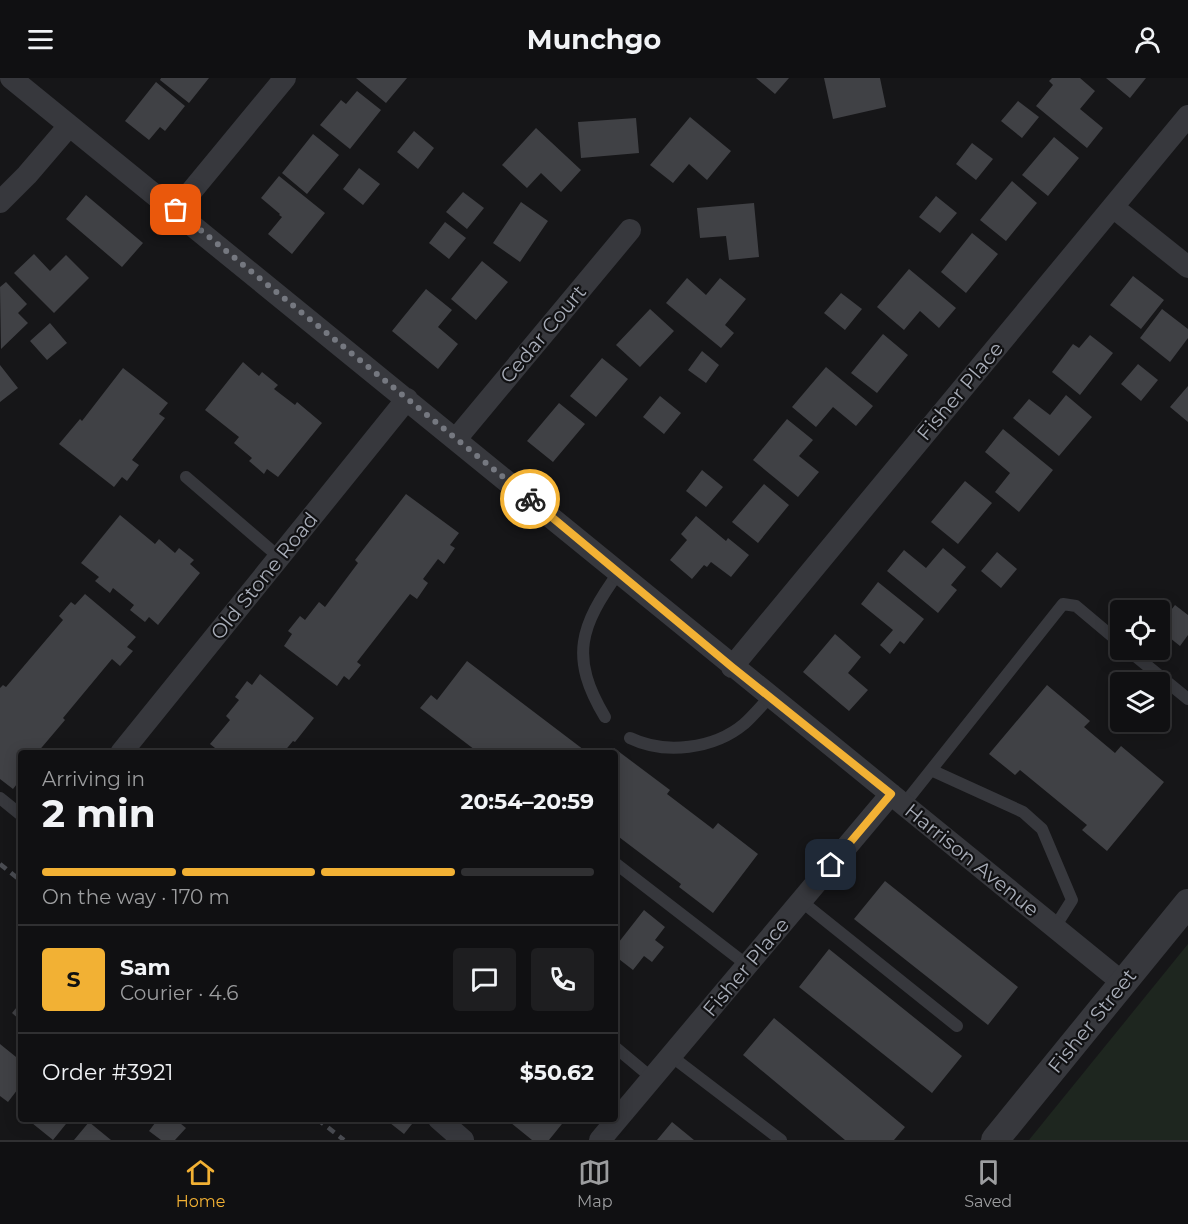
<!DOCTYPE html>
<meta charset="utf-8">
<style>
:root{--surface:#101012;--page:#1e1e20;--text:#f1f3f6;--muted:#9c9d9f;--line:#303032;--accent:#f2b134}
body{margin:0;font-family:Montserrat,sans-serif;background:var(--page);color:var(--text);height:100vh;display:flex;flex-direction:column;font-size:22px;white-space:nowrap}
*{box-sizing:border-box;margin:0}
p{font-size:20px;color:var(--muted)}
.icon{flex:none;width:33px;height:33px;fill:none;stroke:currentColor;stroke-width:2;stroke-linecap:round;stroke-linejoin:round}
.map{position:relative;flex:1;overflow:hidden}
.side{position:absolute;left:18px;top:672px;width:600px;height:372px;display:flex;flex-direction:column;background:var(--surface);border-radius:6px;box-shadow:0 3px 15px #0003,0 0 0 2px var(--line)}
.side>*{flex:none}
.controls{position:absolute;left:1110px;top:522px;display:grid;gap:12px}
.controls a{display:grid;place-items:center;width:60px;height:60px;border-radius:6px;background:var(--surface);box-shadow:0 3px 15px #0003,0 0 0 2px var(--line);font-size:30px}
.pin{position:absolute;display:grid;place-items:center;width:51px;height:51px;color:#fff;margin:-26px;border-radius:12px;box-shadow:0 3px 9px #0006}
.courier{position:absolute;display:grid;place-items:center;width:60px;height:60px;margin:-30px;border:4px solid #f2b134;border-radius:50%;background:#fff;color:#222;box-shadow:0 2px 8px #0007}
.overview em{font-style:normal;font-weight:700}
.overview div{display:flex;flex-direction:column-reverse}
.overview{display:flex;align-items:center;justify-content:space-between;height:102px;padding:0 24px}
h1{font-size:39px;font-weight:700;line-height:45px}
.bar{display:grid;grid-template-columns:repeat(4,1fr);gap:9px 6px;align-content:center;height:72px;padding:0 24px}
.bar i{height:8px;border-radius:4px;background:var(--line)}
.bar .active{background:var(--accent)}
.bar p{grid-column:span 4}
.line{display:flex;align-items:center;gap:15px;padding:0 24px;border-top:2px solid var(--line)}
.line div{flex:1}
.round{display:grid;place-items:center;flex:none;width:63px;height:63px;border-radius:6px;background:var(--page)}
header{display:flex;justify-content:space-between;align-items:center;height:78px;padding:0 24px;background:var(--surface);font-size:27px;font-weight:700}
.tab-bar{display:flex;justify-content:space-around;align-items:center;height:84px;border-top:2px solid var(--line);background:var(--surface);font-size:16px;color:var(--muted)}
.tab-bar a{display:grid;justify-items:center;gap:3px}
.tab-bar .active{color:var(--accent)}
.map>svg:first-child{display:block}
.green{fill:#1e261f}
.building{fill:#404145}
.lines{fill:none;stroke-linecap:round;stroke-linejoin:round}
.service{stroke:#37383d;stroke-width:12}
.minor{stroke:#37383d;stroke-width:22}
.tertiary{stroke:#37383d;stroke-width:28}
.rail{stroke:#4a4c52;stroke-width:4.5;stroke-dasharray:8 6;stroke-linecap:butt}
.done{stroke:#757880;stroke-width:6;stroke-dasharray:0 10.8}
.route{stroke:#f2b134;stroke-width:8}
.labels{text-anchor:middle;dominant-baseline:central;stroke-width:4.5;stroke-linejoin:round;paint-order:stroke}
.street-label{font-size:20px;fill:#a8adb8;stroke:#111113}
</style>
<header><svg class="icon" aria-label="menu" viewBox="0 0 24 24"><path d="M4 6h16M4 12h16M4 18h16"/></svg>Munchgo<svg class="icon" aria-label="person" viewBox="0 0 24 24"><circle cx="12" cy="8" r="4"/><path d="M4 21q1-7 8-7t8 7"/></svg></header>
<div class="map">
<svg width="1188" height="1062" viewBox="0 0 1188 1062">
<rect width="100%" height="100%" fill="#161618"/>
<path class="green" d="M1188,866V1062H1029Z"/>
<path class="building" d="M161,0H209L189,25L160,2Z
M356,0H407L386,25Z
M756,0H789L775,16Z
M824,0H880L886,29L833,41Z
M1052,0H1080L1095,13L1080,31L1103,50L1087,70L1036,28L1053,7L1049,3Z
M1106,0H1146L1130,20Z
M156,4L185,28L165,53L160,49L149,62L125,43Z
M357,13L381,32L350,71L320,47L341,22L346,26Z
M1018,23L1039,39L1022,60L1001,43Z
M690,39L731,73L707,102L689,86L673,105L650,87Z
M636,40L639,75L581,80L578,44Z
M536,50L581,92L561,114L541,95L527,110L502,87Z
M414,53L434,70L418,91L397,74Z
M313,56L339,77L307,116L282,95Z
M1054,59L1079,80L1048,118L1022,97Z
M972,65L993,81L976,102L956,86Z
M359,90L380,106L363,127L343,111Z
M279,98L325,135L292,176L268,156L282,139L279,137L280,136L261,120Z
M1012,103L1037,125L1006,163L980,142Z
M463,114L484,130L467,151L446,134Z
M86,117L143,165L122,189L66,141Z
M936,118L957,135L940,155L919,139Z
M521,124L548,143L520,184L493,165Z
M754,125L759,179L729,182L726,158L700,160L697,130Z
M445,144L466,160L449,181L429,165Z
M972,155L998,176L966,215L941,194Z
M34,176L50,193L66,177L89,200L54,235L14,195Z
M482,183L508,204L476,242L451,221Z
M909,191L956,230L939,250L920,233L904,252L877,229Z
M1133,198L1164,222L1141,251L1110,227Z
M687,200L706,217L720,200L746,221L725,247L734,255L721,270L666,225Z
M6,204L27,226L18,235L28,245L1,271L0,209Z
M426,211L452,232L438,249L458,266L438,291L392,253Z
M841,215L862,231L845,252L824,235Z
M650,231L674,253L640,289L616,267Z
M1162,231L1188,251V260L1170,284L1140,260Z
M50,245L67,265L47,282L30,263Z
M883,256L908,277L877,315L851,295Z
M1090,257L1113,275L1080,317L1052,294L1073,266L1079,270Z
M702,273L719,287L706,305L688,292Z
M602,280L628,301L596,339L570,318Z
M243,284L259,298L262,294L278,307L274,311L295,327L297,324L322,345L278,399L267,391L264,396L249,383L252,380L234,365L239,359L205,332Z
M1138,286L1158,302L1141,323L1121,306Z
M0,287L18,310L0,324Z
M826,289L873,328L856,348L833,329L816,349L792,329Z
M123,290L168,325L159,336L165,340L132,382L139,387L127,403L122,399L114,409L59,366L80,341L82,343Z
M1188,308V344L1170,329Z
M1066,317L1092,339L1059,378L1013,340L1029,321L1050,337Z
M660,318L681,335L664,356L643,339Z
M559,325L585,346L553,384L527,363Z
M787,341L813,362L799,378L819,394L798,419L753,382Z
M1003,351L1053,392L1019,434L995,414L1010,395L985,374Z
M702,392L723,409L706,429L686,413Z
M965,403L992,425L958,466L931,444Z
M764,406L789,427L758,465L732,444Z
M406,416L459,455L450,467L455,470L444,486L438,481L423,501L428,505L417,521L410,516L357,584L361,587L349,602L344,598L337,608L284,568L292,556L288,553L300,538L305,542L319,524L325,529L358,485L355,482Z
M120,437L155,466L159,461L175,475L179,470L194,482L190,486L200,495L158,547L149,539L145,544L130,532L134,527L113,510L110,515L95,503L99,499L81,485Z
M696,438L726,463L728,460L749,477L731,499L711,484L707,489L704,487L692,501L670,482L687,462L681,456Z
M943,470L966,489L951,507L957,512L938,535L887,493L904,472L926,490Z
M997,474L1017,491L1001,510L981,493Z
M878,504L924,541L904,566L900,563L890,576L880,567L893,552L861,526Z
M85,516L136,559L127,569L133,573L120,588L112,581L63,640L65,642L37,675H21V701L13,711L0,701V610L3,607L6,609L63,542L59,538L71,524L75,527Z
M1175,527L1188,537V557L1180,568L1160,552V546Z
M835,556L861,579L848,595L868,612L849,633L803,594Z
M467,583L588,675H479L420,630L431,617L437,622Z
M260,596L314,640L295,664L293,663L283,675H211L215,670L210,666L230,642L226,638L239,622L235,619L247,603L252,607Z
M1047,607L1090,643L1084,649L1115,675L1121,668L1164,704L1107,773L1082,752L1087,747L1020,692L1015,697L989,676Z
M614,670L670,712L667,716L713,751L718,745L758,776L713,835L679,809L681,806L615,756V675H610Z
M885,803L1018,909L988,947L854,841Z
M644,832L665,849L655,862L664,869L652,884L644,878L633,892L615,878V869Z
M829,871L962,978L932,1015L799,909Z
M21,924V943L12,935Z
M774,940L905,1049L894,1062H845L743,977Z
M0,966L21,983V1007L8,1024L0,1018Z
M27,1041H70L53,1062Z
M158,1041H175L186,1050L175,1062H161L149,1053Z
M385,1041H416L404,1056Z
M506,1041H566L549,1062H532Z
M89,1044L111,1062H74Z
M672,1044L694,1062H657Z"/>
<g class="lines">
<path class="service" d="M186,399L279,479
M1128,572L1188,621
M605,639C569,579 580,548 619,494
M630,660C665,677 714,671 744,646C753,638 761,628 770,619
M931,692L1023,734L1042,751L1072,822L1055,849
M0,720L21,737
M904,726L1063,526L1076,528L1120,565
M615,785L747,887
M801,823L957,948
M615,969L652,1000
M671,978L781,1062"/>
<path class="minor" d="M11,0L1123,905
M0,124L27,97L69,48
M1113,129L1188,189
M176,132L285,0
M456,361L630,152
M732,589L1188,38
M121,675L407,321
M439,1041L463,1062
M600,1062L891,716"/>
<path class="tertiary" d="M995,1062L1188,825"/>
<path class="rail" d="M0,786L21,803
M317,1041L344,1062"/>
</g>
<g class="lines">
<path class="done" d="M176,132L530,421"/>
<path class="route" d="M530,421L732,589L891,716L831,787"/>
</g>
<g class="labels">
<g class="street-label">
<text transform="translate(543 256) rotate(-50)">Cedar Court</text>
<text transform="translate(960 313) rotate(-50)">Fisher Place</text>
<text transform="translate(264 498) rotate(-51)">Old Stone Road</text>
<text transform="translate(972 782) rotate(39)">Harrison Avenue</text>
<text transform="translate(746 889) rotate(-50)">Fisher Place</text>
<text transform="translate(1092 943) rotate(-51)">Fisher Street</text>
</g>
</g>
</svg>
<div class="controls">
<a><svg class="icon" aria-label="locate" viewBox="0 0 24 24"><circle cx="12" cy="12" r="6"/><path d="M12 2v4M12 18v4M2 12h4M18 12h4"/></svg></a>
<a><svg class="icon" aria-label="layers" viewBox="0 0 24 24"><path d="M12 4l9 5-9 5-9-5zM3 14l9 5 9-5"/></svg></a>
</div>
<div class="pin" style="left:176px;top:132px;background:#ea580c"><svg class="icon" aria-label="bag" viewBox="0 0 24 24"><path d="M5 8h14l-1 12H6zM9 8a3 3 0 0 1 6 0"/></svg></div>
<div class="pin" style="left:831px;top:787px;background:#1f2937"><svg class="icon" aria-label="home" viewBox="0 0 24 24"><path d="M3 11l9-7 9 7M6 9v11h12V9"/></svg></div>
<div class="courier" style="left:530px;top:421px"><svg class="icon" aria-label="bike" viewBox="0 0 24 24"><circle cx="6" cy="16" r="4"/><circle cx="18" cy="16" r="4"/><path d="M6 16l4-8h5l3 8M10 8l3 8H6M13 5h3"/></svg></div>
<section class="side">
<div class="overview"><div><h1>2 min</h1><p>Arriving in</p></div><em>20:54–20:59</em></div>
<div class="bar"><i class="active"></i><i class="active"></i><i class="active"></i><i></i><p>On the way · 170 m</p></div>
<div class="line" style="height:108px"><b class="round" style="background:var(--accent);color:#111">S</b><div><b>Sam</b><p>Courier · 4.6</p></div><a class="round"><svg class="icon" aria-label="chat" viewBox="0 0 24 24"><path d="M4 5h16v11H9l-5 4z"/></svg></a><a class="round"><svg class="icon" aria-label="phone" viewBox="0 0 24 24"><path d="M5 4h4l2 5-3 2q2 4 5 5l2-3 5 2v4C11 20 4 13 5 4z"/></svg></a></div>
<div class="line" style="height:78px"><div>Order #3921</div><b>$50.62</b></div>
</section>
</div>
<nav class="tab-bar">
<a class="active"><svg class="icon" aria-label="home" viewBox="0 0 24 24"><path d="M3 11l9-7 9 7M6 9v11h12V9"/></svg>Home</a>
<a><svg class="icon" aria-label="map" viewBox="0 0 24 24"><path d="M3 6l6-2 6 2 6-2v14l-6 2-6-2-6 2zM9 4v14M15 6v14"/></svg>Map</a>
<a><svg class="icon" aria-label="saved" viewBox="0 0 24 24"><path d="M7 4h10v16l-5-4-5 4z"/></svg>Saved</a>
</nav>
